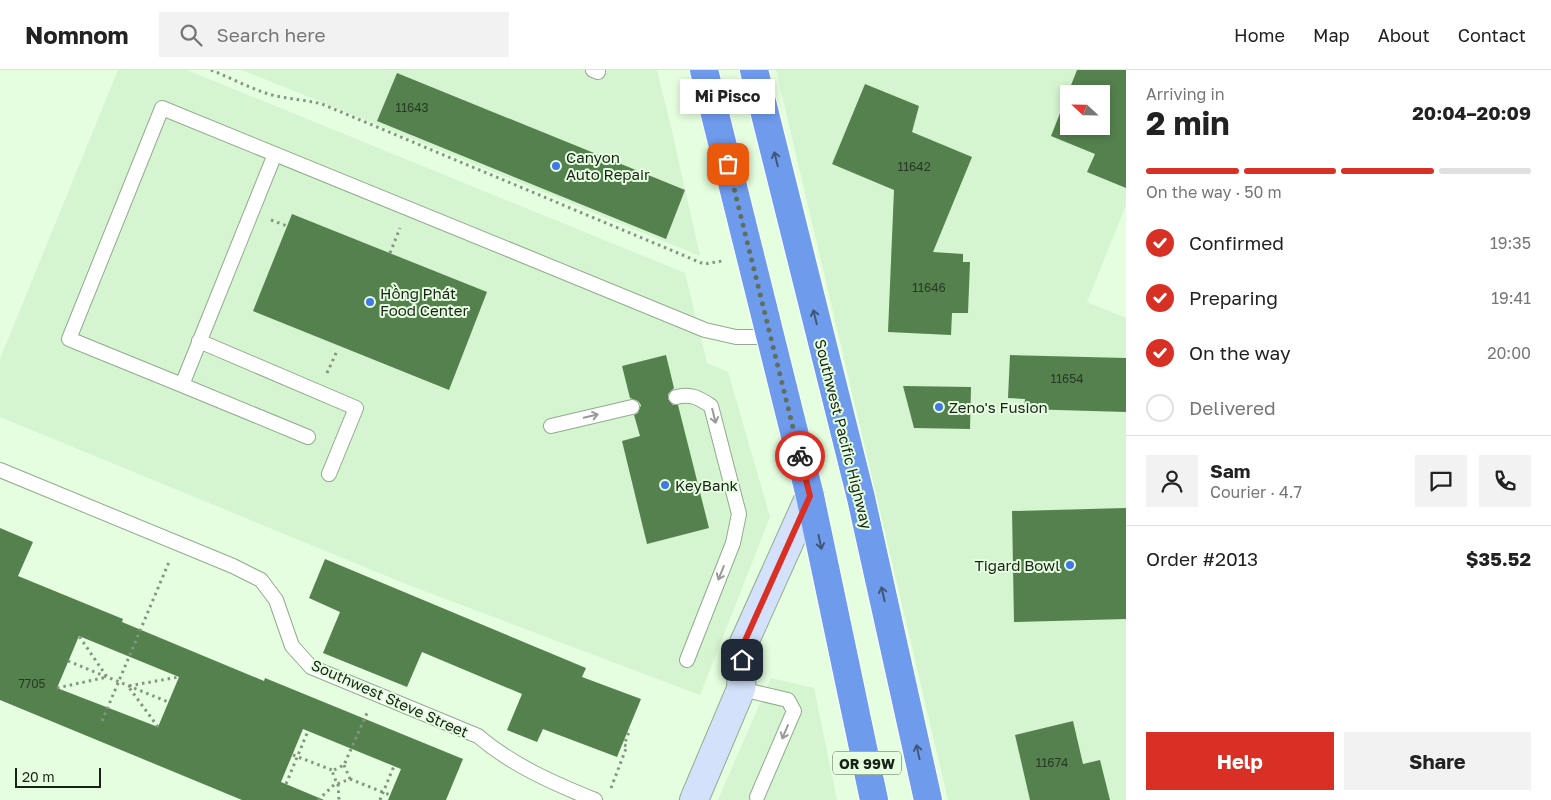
<!DOCTYPE html>
<meta charset="utf-8">
<style>
:root{--surface:#fff;--page:#f2f2f2;--text:#222;--muted:#767676;--line:#e0e0e0;--accent:#d93025}
body{margin:0;font-family:"Golos Text",sans-serif;background:var(--page);color:var(--text);height:100vh;display:flex;flex-direction:column;font-size:19px;white-space:nowrap}
*{box-sizing:border-box;margin:0}
p{font-size:16px;color:var(--muted)}
.icon{flex:none;width:28px;height:28px;fill:none;stroke:currentColor;stroke-width:2;stroke-linecap:round;stroke-linejoin:round}
.map{position:relative;flex:1;overflow:hidden}
.details{display:flex;flex-direction:column;background:var(--surface);width:425px}
.details>*{flex:none}
.needle{width:32px;rotate:292deg}
.fabs{position:absolute;left:1060px;top:15px;display:grid;gap:10px}
.fabs a{display:grid;place-items:center;width:50px;height:50px;border-radius:0px;background:var(--surface);box-shadow:0 2px 8px #0003;font-size:25px}
.scale{position:absolute;left:15px;bottom:12px;width:86px;box-sizing:border-box;padding-left:5px;border:2px solid #192217;border-top:0;font-size:14px;line-height:18px;white-space:nowrap;color:#192217;-webkit-text-stroke:4px #e4fedf;paint-order:stroke}
.pin{position:absolute;display:grid;place-items:center;width:42px;height:42px;color:#fff;margin:-21px;border-radius:10px;box-shadow:0 2px 8px #0006}
.courier{position:absolute;display:grid;place-items:center;width:50px;height:50px;margin:-25px;border:4px solid #d93025;border-radius:50%;background:#fff;color:#222;box-shadow:0 1px 6px #0007}
.bubble{position:absolute;height:35px;border-radius:0px;background:var(--surface);box-shadow:0 2px 8px #0003;font-size:16px;font-weight:700;line-height:35px;text-align:center}
.overview em{font-style:normal;font-weight:700}
.overview div{display:flex;flex-direction:column-reverse}
.overview{display:flex;align-items:center;justify-content:space-between;height:85px;padding:0 20px}
h1{font-size:32px;font-weight:700;line-height:38px}
.bar{display:grid;grid-template-columns:repeat(4,1fr);gap:8px 5px;align-content:center;height:60px;padding:0 20px}
.bar i{height:6px;border-radius:4px;background:var(--line)}
.bar .on{background:var(--accent)}
.bar p{grid-column:span 4}
.line{display:flex;align-items:center;gap:12px;padding:0 20px;border-top:1px solid var(--line)}
.line div{flex:1}
.round{display:grid;place-items:center;flex:none;width:52px;height:52px;border-radius:0px;background:var(--page)}
ol{padding:0 20px;list-style:none}
li{display:flex;align-items:center;gap:15px;height:55px}
li p{margin-inline-start:auto}
li .icon{padding:5px;border-radius:50%;background:var(--accent);color:#fff;stroke-width:4}
li:last-child{color:var(--muted)}
li i{width:28px;height:28px;border:2px solid var(--line);border-radius:50%}
.button{display:flex;gap:10px;margin-top:auto;padding:10px 20px}
.button a{flex:1;height:58px;border-radius:0px;background:var(--accent);color:#fff;font-size:20px;font-weight:700;line-height:58px;text-align:center}
.button a+a{background:var(--page);color:var(--text)}
header{display:flex;align-items:center;gap:30px;box-sizing:border-box;height:70px;padding:0 25px;background:var(--surface);border-bottom:1px solid var(--line)}
header strong{font-size:24px}
nav{display:flex;gap:28px;margin-inline-start:auto;font-size:18px}
.search{width:350px;height:45px;background:var(--page);display:flex;align-items:center;gap:12px;box-sizing:border-box;padding:0 18px;border-radius:0px;color:var(--muted);font-size:19px}
main{display:flex;flex:1;min-height:0}
.map>svg:first-child{display:block}
.built{fill:#d5f4d0;fill-rule:evenodd}
.building{fill:#55814e;fill-rule:evenodd}
.lines{fill:none;stroke-linecap:round;stroke-linejoin:round}
.lane-casing{stroke:#92aa8f;stroke-width:16}
.secondary-casing{stroke:#92aa8f;stroke-width:30}
.highway-casing{stroke:#fff;stroke-width:30}
.path{stroke:#849580;stroke-width:3;stroke-dasharray:2.5 4;stroke-linecap:butt}
.lane{stroke:#fff;stroke-width:14}
.secondary{stroke:#d4e1fa;stroke-width:28}
.highway{stroke:#6f9bed;stroke-width:28}
.oneway{stroke:#405877}
.oneway2{stroke:#989c97}
.done{stroke:#606f5d;stroke-width:5;stroke-dasharray:0 9}
.route{stroke:#d93025;stroke-width:6}
.poi-dot{fill:#4078e8;stroke:#e4fedf;stroke-width:2}
.labels{text-anchor:middle;dominant-baseline:central;stroke-width:4;stroke-linejoin:round;paint-order:stroke}
.number-label{font-size:12px;fill:#283a25}
.shield{fill:#e4fedf;stroke:#566453;stroke-width:1}
.shield-label{font-size:14px;font-weight:bold;fill:#192217}
.poi-label{font-size:15px;fill:#192217;stroke:#e4fedf;text-anchor:start}
.street-label{font-size:15px;fill:#192217;stroke:#e4fedf}
</style>
<header>
<strong>Nomnom</strong>
<div class="search"><svg class="icon" aria-label="search" viewBox="0 0 24 24"><circle cx="10" cy="10" r="6"/><path d="M15 15l6 6"/></svg>Search here</div>
<nav><a>Home</a><a>Map</a><a>About</a><a>Contact</a></nav>
</header>
<main>
<div class="map">
<svg width="1126" height="730" viewBox="0 0 1126 730">
<rect width="100%" height="100%" fill="#e4fedf"/>
<path class="built" d="M118,0H187L685,203L707,293L728,302L770,447L700,625L406,514L0,347V289Z
M242,0H657L671,57L700,186Z
M776,0H1126V135L1087,232L1126,248V730H948ZM1069,24H1101V56H1069Z
M771,608L814,618L837,730H718Z"/>
<path class="building" d="M1077,0H1126V118L1087,102L1095,84L1051,66ZM1069,24H1101V56H1069Z
M397,3L685,120L666,169L377,51Z
M865,14L919,36L912,62L972,87L933,182L963,184V192H970L968,243H952L951,265L888,262L894,120L832,94Z
M292,144L487,222L449,320L253,241Z
M666,285L674,318L668,324V329L673,335H678L709,458L647,474L622,371L640,366L634,345L638,343L641,335L638,331L630,328L622,296Z
M1010,285L1126,288V342L1024,339L1025,329L1008,328Z
M903,316L971,317L970,359L914,358Z
M1126,438V549L1014,552L1012,441Z
M0,458L33,472L18,506L123,549L122,552L264,611L265,608L463,689L446,730H388L401,699L303,659L281,712L324,730H242L0,630ZM79,566L179,607L158,657L57,618Z
M325,489L586,598L582,607L641,629L617,687L543,659L537,672L507,660L522,624L422,582L407,617L323,583L340,542L309,528Z
M1073,651L1083,694L1100,690L1110,730H1030L1015,665Z"/>
<g class="lines">
<defs>
<path id="lane" d="M593,0L598,2
M275,84L182,315L69,269L162,38C343,111 524,186 705,260L736,267H770
M199,271L356,338L329,404
M182,315L308,367
M676,327C691,323 699,328 711,336L739,444L733,473L687,590
M551,356L632,337
M0,400L233,496L261,510L276,530L292,576L311,597L478,666C512,695 553,713 595,730
M741,619L788,630L794,641L757,727"/>
<path id="secondary" d="M694,730L741,619L743,575L810,426"/>
<path id="highway" d="M704,0L810,426L874,730
M754,0L861,428L928,730"/>
</defs>
<use href="#lane" class="lane-casing"/>
<use href="#secondary" class="secondary-casing"/>
<use href="#highway" class="highway-casing"/>
<path class="path" d="M211,0C231,8 251,19 272,25C289,29 306,30 322,34L704,194L722,191
M271,150L287,156
M390,183L400,158
M327,303L337,281
M68,591L168,632
M57,618L107,607L79,566
M102,651L169,492
M158,657L128,616L179,607
M293,685L332,700
M344,695L350,709L337,714L332,701L344,695L367,643
M350,709L390,725
M286,714L308,661
M338,714L339,730
M611,718L627,676L624,675L630,659
M318,730L336,713
M380,730L394,696"/>
<use href="#lane" class="lane"/>
<use href="#secondary" class="secondary"/>
<use href="#highway" class="highway"/>
</g>
<defs><path id="oneway-shaft" d="M-6 0H5M1.5-3L5.5 0L1.5 3" fill="none" stroke-width="1.6" stroke-linecap="round" stroke-linejoin="round" transform="scale(1.25)"/></defs>
<g class="oneway">
<use href="#oneway-shaft" transform="translate(776 89) rotate(-104)"/>
<use href="#oneway-shaft" transform="translate(815 247) rotate(-104)"/>
<use href="#oneway-shaft" transform="translate(820 472) rotate(78)"/>
<use href="#oneway-shaft" transform="translate(883 524) rotate(-103)"/>
<use href="#oneway-shaft" transform="translate(918 682) rotate(-102)"/>
</g>
<g class="oneway2">
<use href="#oneway-shaft" transform="translate(591 346) rotate(-13)"/>
<use href="#oneway-shaft" transform="translate(714 346) rotate(76)"/>
<use href="#oneway-shaft" transform="translate(721 503) rotate(112)"/>
<use href="#oneway-shaft" transform="translate(785 662) rotate(113)"/>
</g>
<g class="lines">
<path class="done" d="M728,94L800,386"/>
<path class="route" d="M742,590L743,575L810,426L800,386"/>
</g>
<g class="poi-dot">
<circle cx="556" cy="96" r="5"/>
<circle cx="370" cy="232" r="5"/>
<circle cx="939" cy="337" r="5"/>
<circle cx="665" cy="415" r="5"/>
<circle cx="1070" cy="495" r="5"/>
</g>
<g class="labels">
<g class="number-label">
<text x="412" y="37">11643</text>
<text x="914" y="96">11642</text>
<text x="929" y="217">11646</text>
<text x="1067" y="308">11654</text>
<text x="32" y="613">7705</text>
<text x="1052" y="692">11674</text>
</g>
<rect class="shield" x="833" y="681.5" width="68" height="23" rx="4"/>
<g class="shield-label">
<text x="867" y="693">OR 99W</text>
</g>
<g class="poi-label">
<text x="566" y="87">Canyon<tspan x="566" dy="17">Auto Repair</tspan></text>
<text x="380" y="223">Hồng Phát<tspan x="380" dy="17">Food Center</tspan></text>
<text x="949" y="337">Zeno's Fusion</text>
<text x="675" y="415">KeyBank</text>
<text x="1060" y="495" text-anchor="end">Tigard Bowl</text>
</g>
<g class="street-label">
<text transform="translate(844 364) rotate(76)">Southwest Pacific Highway</text>
<text transform="translate(390 628) rotate(24)">Southwest Steve Street</text>
</g>
</g>
</svg>
<div class="fabs">
<a><svg class="needle" viewBox="-14 -14 28 28"><path d="M0-13l5 13h-10z" fill="#e53935"/><path d="M0 13l5-13h-10z" fill="#767676"/></svg></a>
</div>
<div class="scale">20 m</div>
<div class="pin" style="left:728px;top:94px;background:#ea580c"><svg class="icon" aria-label="bag" viewBox="0 0 24 24"><path d="M5 8h14l-1 12H6zM9 8a3 3 0 0 1 6 0"/></svg></div>
<div class="pin" style="left:742px;top:590px;background:#1f2937"><svg class="icon" aria-label="home" viewBox="0 0 24 24"><path d="M3 11l9-7 9 7M6 9v11h12V9"/></svg></div>
<div class="courier" style="left:800px;top:386px"><svg class="icon" aria-label="bike" viewBox="0 0 24 24"><circle cx="6" cy="16" r="4"/><circle cx="18" cy="16" r="4"/><path d="M6 16l4-8h5l3 8M10 8l3 8H6M13 5h3"/></svg></div>
<div class="bubble" style="left:680px;top:9px;width:95px">Mi Pisco</div>
</div>
<section class="details">
<div class="overview"><div><h1>2 min</h1><p>Arriving in</p></div><em>20:04–20:09</em></div>
<div class="bar"><i class="on"></i><i class="on"></i><i class="on"></i><i></i><p>On the way · 50 m</p></div>
<ol>
<li><svg class="icon" aria-label="check" viewBox="0 0 24 24"><path d="M5 12l5 5 9-10"/></svg>Confirmed<p>19:35</p></li>
<li><svg class="icon" aria-label="check" viewBox="0 0 24 24"><path d="M5 12l5 5 9-10"/></svg>Preparing<p>19:41</p></li>
<li><svg class="icon" aria-label="check" viewBox="0 0 24 24"><path d="M5 12l5 5 9-10"/></svg>On the way<p>20:00</p></li>
<li><i></i>Delivered</li>
</ol>
<div class="line" style="height:90px"><a class="round"><svg class="icon" aria-label="person" viewBox="0 0 24 24"><circle cx="12" cy="8" r="4"/><path d="M4 21q1-7 8-7t8 7"/></svg></a><div><b>Sam</b><p>Courier · 4.7</p></div><a class="round"><svg class="icon" aria-label="chat" viewBox="0 0 24 24"><path d="M4 5h16v11H9l-5 4z"/></svg></a><a class="round"><svg class="icon" aria-label="phone" viewBox="0 0 24 24"><path d="M5 4h4l2 5-3 2q2 4 5 5l2-3 5 2v4C11 20 4 13 5 4z"/></svg></a></div>
<div class="line" style="height:65px"><div>Order #2013</div><b>$35.52</b></div>
<div class="button"><a>Help</a><a>Share</a></div>
</section>
</main>
